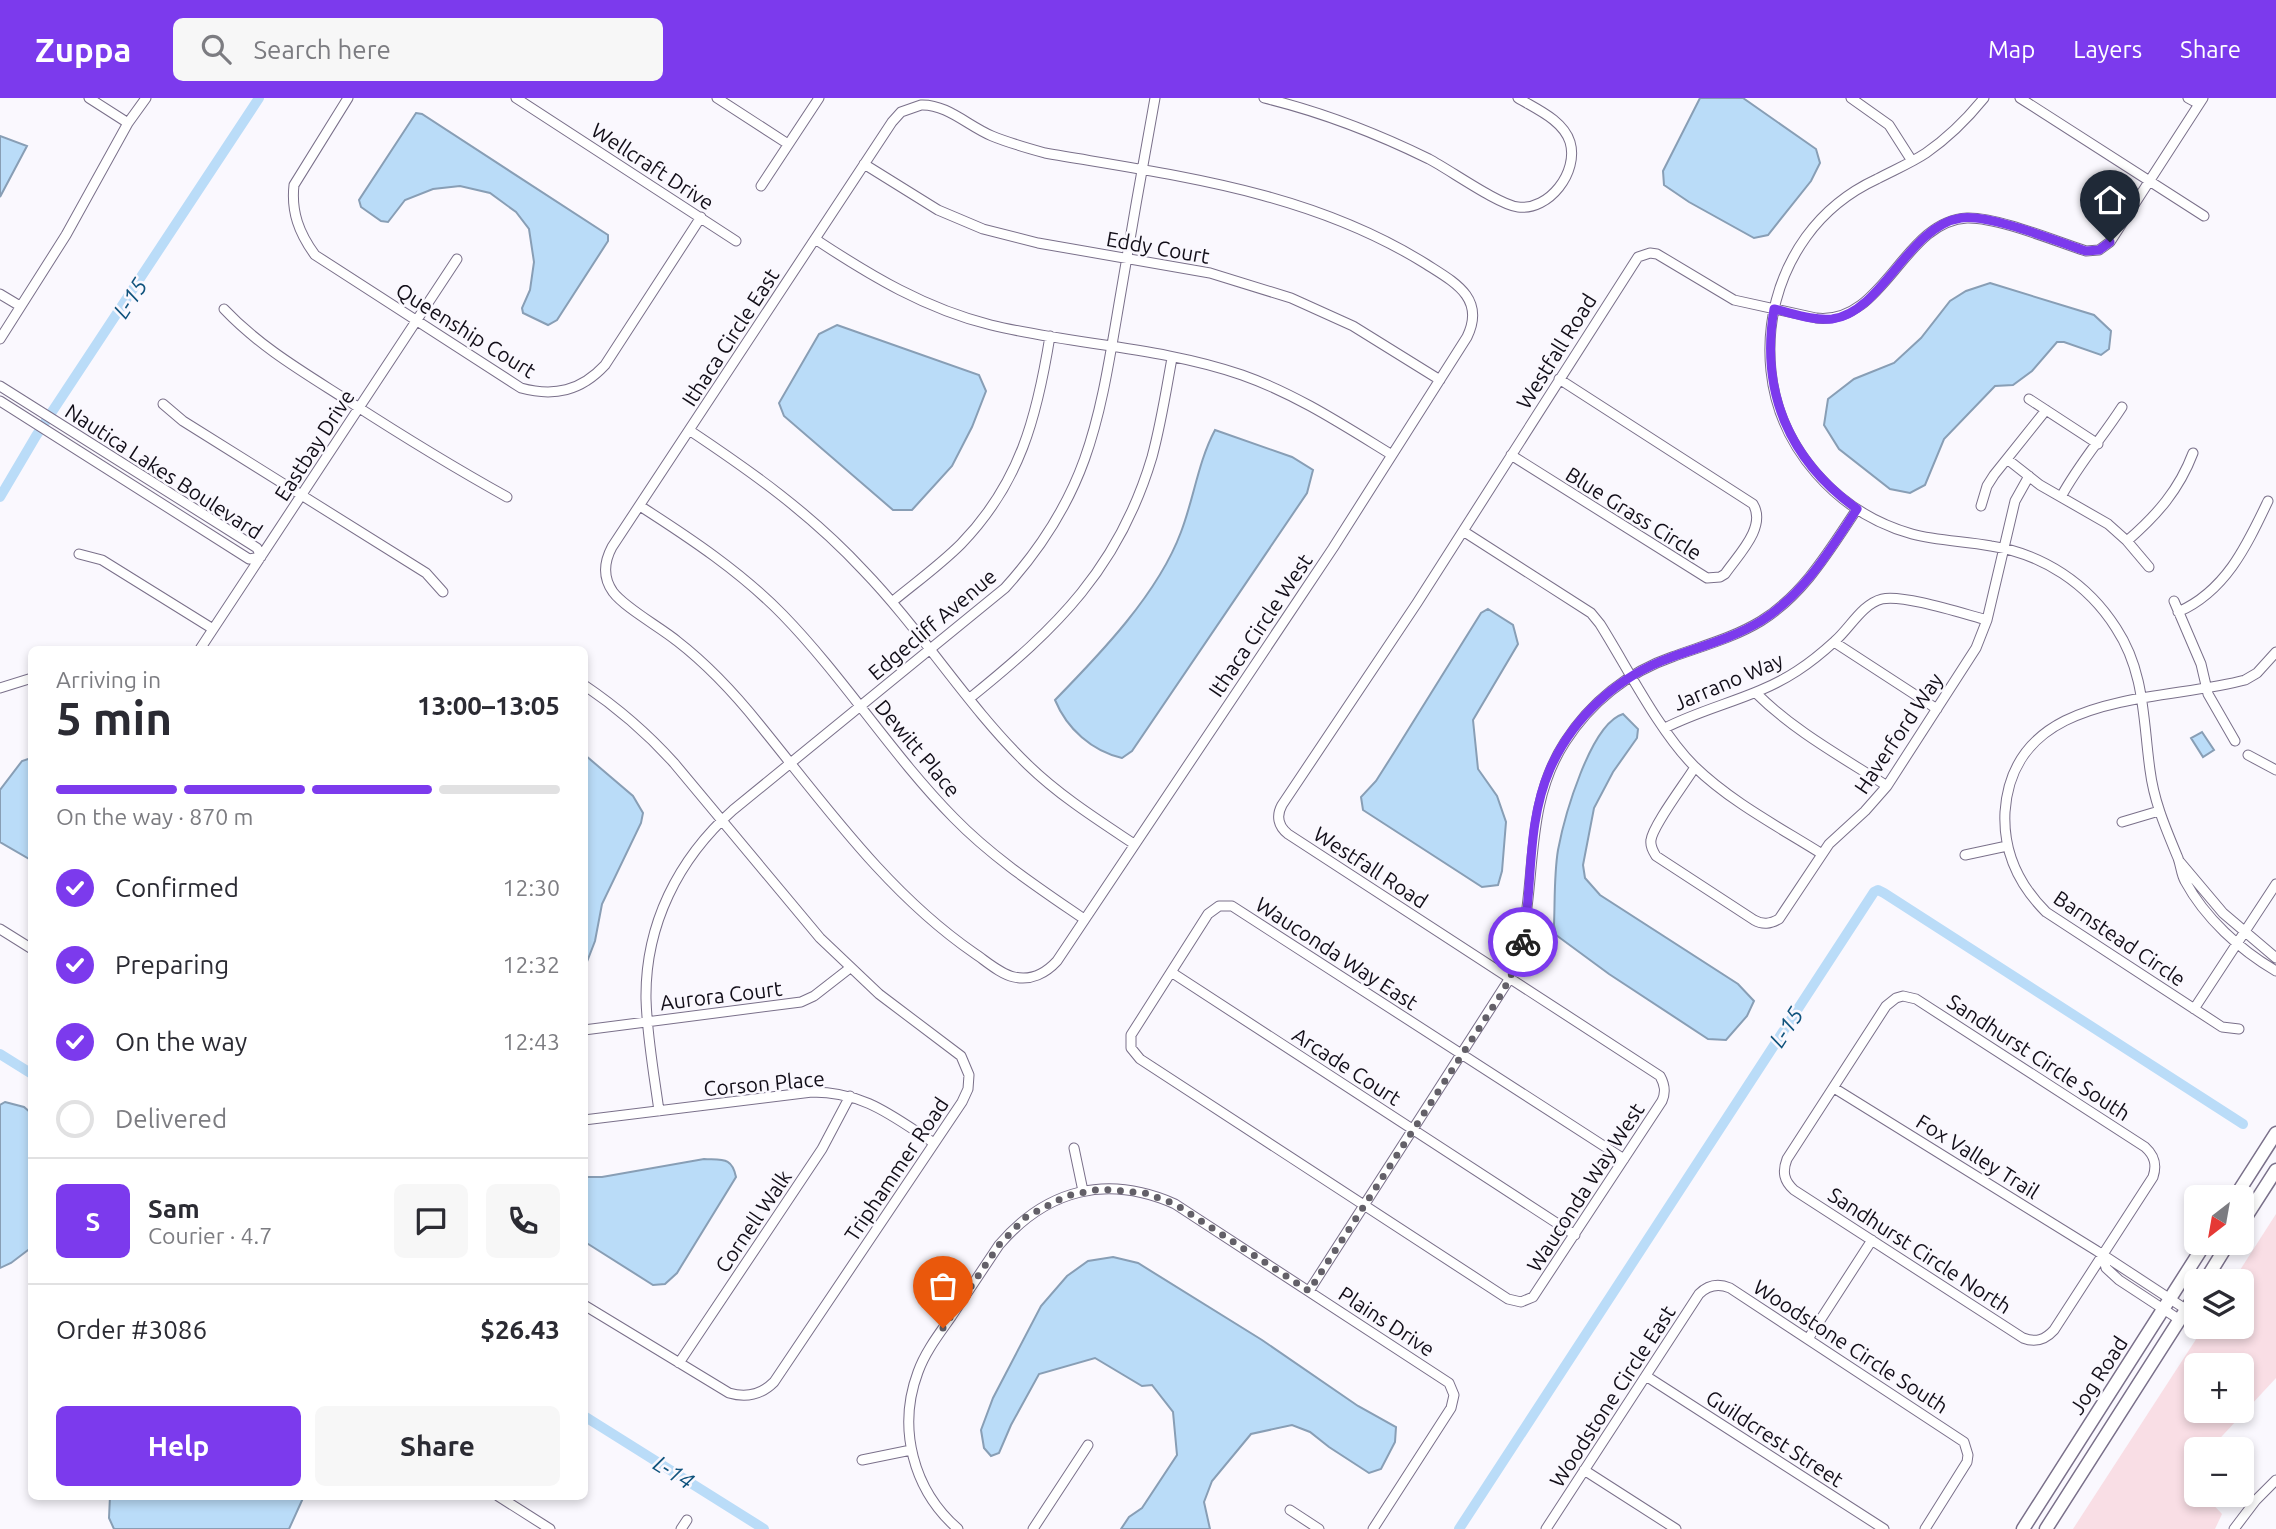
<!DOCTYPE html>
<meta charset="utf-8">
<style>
:root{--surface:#fff;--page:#f7f7f7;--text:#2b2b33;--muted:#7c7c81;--line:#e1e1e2;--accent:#7c3aed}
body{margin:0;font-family:Ubuntu,sans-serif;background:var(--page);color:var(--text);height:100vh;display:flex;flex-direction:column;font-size:26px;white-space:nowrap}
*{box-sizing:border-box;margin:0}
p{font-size:23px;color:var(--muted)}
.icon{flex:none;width:38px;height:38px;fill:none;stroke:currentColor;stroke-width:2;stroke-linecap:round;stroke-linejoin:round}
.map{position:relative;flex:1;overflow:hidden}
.drawer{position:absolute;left:28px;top:548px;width:560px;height:854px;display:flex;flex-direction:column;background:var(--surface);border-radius:10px;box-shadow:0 4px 10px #0003}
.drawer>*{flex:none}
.needle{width:46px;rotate:211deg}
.controls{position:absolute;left:2184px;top:1087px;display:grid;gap:14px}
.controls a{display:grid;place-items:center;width:70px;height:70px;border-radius:10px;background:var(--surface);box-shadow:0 4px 10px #0003;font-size:35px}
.pin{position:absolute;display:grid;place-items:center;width:60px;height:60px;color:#fff;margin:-72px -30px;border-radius:50% 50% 50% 0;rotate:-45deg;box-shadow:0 0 7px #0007}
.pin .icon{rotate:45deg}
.courier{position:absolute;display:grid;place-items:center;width:70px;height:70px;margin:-35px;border:5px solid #7c3aed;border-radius:50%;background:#fff;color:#222;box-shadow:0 2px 9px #0007}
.overview em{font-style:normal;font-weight:600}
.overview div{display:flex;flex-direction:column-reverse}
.overview{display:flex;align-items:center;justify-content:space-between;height:119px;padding:0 28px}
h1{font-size:46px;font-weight:600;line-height:52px}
.bar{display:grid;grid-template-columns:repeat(4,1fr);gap:10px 7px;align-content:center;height:84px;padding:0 28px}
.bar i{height:9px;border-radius:5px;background:var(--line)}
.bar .active{background:var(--accent)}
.bar p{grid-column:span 4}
.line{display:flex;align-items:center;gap:18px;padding:0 28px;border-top:2px solid var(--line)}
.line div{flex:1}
.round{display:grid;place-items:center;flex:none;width:74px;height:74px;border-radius:10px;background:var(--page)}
ol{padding:0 28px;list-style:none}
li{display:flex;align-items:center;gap:21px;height:77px}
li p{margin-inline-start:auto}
li .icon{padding:7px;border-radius:50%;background:var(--accent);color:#fff;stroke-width:4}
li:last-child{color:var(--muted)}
li i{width:38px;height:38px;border:4px solid var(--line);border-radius:50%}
.cta{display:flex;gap:14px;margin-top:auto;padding:14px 28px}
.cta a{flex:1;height:80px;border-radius:10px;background:var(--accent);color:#fff;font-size:28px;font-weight:600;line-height:80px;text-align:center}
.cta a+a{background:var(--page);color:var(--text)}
header{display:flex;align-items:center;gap:42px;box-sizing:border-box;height:98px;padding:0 35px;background:var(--accent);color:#fff}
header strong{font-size:33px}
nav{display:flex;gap:38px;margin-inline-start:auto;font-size:24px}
.search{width:490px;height:63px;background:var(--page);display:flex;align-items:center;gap:18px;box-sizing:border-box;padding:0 24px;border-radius:10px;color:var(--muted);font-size:26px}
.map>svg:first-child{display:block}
.green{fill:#f9dee5;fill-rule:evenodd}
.water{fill:#badcf8;stroke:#889eb5;stroke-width:2}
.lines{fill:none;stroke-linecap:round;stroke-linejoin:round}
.canal{stroke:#badcf8;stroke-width:10}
.minor-casing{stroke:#7a708a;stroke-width:11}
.secondary-casing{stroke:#7a708a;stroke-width:15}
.minor{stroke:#fff;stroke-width:9}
.secondary{stroke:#fff;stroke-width:12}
.done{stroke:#636068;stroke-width:7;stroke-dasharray:0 12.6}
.route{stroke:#7c3aed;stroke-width:9}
.labels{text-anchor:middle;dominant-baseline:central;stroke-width:5;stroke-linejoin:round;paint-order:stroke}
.street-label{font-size:21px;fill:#120e18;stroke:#faf8fe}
.water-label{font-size:23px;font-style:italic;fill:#10537d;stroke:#faf8fe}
</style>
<header>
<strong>Zuppa</strong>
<div class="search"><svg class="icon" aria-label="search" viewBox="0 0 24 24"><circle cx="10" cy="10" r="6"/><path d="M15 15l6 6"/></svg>Search here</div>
<nav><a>Map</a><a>Layers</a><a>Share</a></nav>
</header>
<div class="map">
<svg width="2276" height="1431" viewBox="0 0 2276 1431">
<rect width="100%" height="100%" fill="#faf8fe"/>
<path class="green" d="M2276,1116V1280L2210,1351H2196V1365L2191,1370L2190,1380L2196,1388V1396L2204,1397L2222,1416L2215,1431H2073L2204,1229L2242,1228V1183H2233ZM2196,1267H2242V1312H2196Z"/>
<path class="water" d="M1700,0H1743L1816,51L1820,65L1811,83L1768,137L1754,140L1689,104L1664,87L1663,73Z
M416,15L422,16L608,137V143L557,222L548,227L523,215L522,210L530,192L534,164L529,131L516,114L490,95L460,88L433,91L405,102L388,124L381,123L361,109L359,102Z
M0,38L27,48L0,99Z
M1990,185L2094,217L2111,233L2109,251L2101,257L2064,244H2057L2032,273L2013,287L1995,288L1944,341L1925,387L1910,395L1890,391L1839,351L1824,327L1828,301L1854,281L1894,265L1921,240L1950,203L1966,193Z
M837,227L979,277L986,293L972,329L952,368L912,412H893L784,318L779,305L819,236Z
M1215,332L1292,359L1313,372L1307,395L1132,653L1122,660C1092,653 1067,631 1055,602C1100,556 1158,496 1181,434C1194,400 1198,364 1215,332Z
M1488,511L1513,527L1518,546L1473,622L1478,671L1497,698L1506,724L1502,773L1498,787L1482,789L1363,712L1361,699L1376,683L1395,653L1481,515Z
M1623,616L1638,631L1637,640L1613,674L1594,710L1583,767L1585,780L1600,797L1738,886L1754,903L1747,918L1726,942L1708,941L1609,876L1556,837L1554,827C1555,803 1554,776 1558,752C1564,720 1590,626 1623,616Z
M2202,634L2214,652L2203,659L2191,640Z
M585,657L633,698L643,715L641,725L602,806L595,843L585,869Z
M31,660H32L31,762L0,744V692L22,663Z
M5,1004L24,1009L31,1015L32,1149L11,1165L0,1170V1007Z
M704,1061C723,1062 732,1059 736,1079L677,1175L665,1186L653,1187L585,1144V1079H602Z
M1113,1159L1138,1165L1262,1242L1358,1308L1396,1329L1395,1344L1381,1371L1369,1375L1329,1349L1310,1334L1292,1327L1251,1336L1212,1383L1204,1404L1210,1431H1121L1129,1419L1142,1410L1177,1357L1173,1314L1152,1287L1142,1288L1095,1260L1039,1276L1011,1327L999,1355L991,1358L984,1350L981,1332L993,1300L1041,1208L1067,1178L1088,1163Z
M110,1398H304L289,1431H114L109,1420Z"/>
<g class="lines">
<path class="canal" d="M0,399L36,338L259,0
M0,956L32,976
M584,1318L764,1431
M1459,1431L1874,794L1878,792L1884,795L2243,1026"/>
<defs>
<path id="minor" d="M89,0L128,25
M348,0L294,87C291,114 299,135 315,157L521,290C554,299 581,293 605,267L701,119
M516,0L736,143
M717,0L788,46
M1264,0C1322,14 1376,35 1429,61C1450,72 1499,107 1518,109C1549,113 1579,74 1570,44C1563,22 1536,11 1518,0
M1851,0L1889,27L1912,63
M1984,0C1967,21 1949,39 1926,55C1911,65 1894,72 1877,81C1849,94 1824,114 1806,139C1778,178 1766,225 1771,273C1779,350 1837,415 1912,436C1938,443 1965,443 1991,448C2043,456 2088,486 2116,530C2145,574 2143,622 2150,672C2154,704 2166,731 2178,760C2181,768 2181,776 2185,783C2205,820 2240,852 2276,873
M2020,0L2204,118
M2188,0L2199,6
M921,7C947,6 968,28 992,38C1009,45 1027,50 1045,55C1178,78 1309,93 1426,166C1454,184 1486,200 1467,239L1333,450L1057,863C1046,875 1031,883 1014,879C1000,876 986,863 974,855C887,795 825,707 759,626C735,596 708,567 677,543C660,529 625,510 613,494C603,480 604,464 612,449L892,24L901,14Z
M864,66L938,112L983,131L1038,145L1210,175L1291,200L1353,228L1440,282
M761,88L819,0
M815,141C871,178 926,211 991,227C1074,247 1161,249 1242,277C1296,296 1343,327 1392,357
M0,196L20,208
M224,211C261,250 305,275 350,304C401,337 453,369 507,399
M0,241L66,137L128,25L146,0
M0,288L257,450L261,459L249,461L0,303
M2029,301L2098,346
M163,306L183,323L426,475L443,494
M689,332C752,374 811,416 863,472C922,533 967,608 1028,667C1060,698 1098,722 1134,746
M1511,357L1707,480L1720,479L1725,476C1738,457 1767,429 1753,406L1559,281
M2007,361L2040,387L2108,426L2127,443L2149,469
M2061,399C2078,367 2102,340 2122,309
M640,408C690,440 741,474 783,517C845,581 892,657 954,720C993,760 1039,790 1084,821
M1981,408L1987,388L1994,377L2046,312
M1463,433L1591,515L1600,526C1627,569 1659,633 1694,668C1731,704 1779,729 1822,756
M2127,443C2157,417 2179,392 2193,355
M79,456L102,462L213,531
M2174,503L2201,566L2208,596L2235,643
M892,504C915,485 940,467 961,446C1020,385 1037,319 1050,238
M2178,514C2226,493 2247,447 2268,403
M1834,544L1937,611
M200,551L457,161
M584,587C618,610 647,635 674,665L820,840L879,896L961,958L969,977L968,991L962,1004L774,1284C761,1297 746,1300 729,1295L584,1207
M0,590L32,580
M1756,595C1794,633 1842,659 1887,688
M970,600C1057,530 1119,470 1152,359C1161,326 1166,293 1172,260
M1665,630C1708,608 1756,600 1797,573C1811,564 1823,554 1835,543C1850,530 1862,506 1882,501C1903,496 1964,516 1987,522
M2248,657L2276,672
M1695,669C1686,684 1653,727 1651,742C1650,748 1653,753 1656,758L1754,822C1763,827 1770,826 1779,821L1829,746L1865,713L1887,688L1976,550L1987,522L2015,403L2029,378
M2122,724L2159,713
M1965,757L2007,748
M2180,764L2223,815L2276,860
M0,831L32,851
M1171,874L1575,1137
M1903,898L1916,901L2145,1049C2155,1058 2157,1067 2153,1079L2054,1232C2045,1242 2036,1245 2023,1240L1794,1092C1784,1083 1782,1074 1787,1061L1886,908L1896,900Z
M2194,911L2276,786
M2239,931L2222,929L2046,814C2018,786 2003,754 2005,714C2013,591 2160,605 2245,582L2257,575L2276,554
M584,932L801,904L814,898L850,870
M1834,990L2097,1153L2187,1212
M659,1013C654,976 647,938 646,901C645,827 678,761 733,712L1005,490C1092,394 1100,316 1121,194C1132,129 1143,65 1155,0
M584,1022L812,994C865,994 892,1018 934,1045
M1074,1050L1083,1093
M1624,1061L1232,808H1219L1208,816L1131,937V950L1140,961L1508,1201L1521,1204L1533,1199L1662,1003C1666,994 1665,987 1660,978L1288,736C1278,728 1276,718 1282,707L1417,505L1638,159L1650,155L1657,156L1734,202L1816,220C1884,228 1903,123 1967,120C1997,119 2055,143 2086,153L2099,152L2110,144L2203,0
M2103,1157L2106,1170L2119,1182L2180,1222
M1309,1193L1510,880C1542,804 1518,716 1565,644C1590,605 1628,574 1672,559C1702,548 1733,540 1761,523C1804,496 1829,453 1857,411
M1808,1241L1872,1142
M679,1265L822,1051L850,998
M1646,1278L1884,1431
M862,1362L911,1352
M1584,1372L1676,1431
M498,1398L550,1431
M1290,1412L1319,1431
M681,1431L687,1422
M958,1431C913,1392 897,1330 918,1274C925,1254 939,1236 951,1219C967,1195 983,1171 999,1147C1047,1091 1107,1076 1175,1106L1449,1285L1454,1297L1451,1310L1373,1431
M1033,1431L1088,1347
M1546,1431L1699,1196C1708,1187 1718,1185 1730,1190L1964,1344L1968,1357L1967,1364L1925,1431
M2234,1431L2256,1402L2276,1382"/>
<path id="secondary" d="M2235,1099L2276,1035
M2242,1125L2276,1072
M2205,1183L2229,1144
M2023,1431L2206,1144
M2046,1431L2196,1196"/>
</defs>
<use href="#minor" class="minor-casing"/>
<use href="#secondary" class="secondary-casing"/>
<use href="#minor" class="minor"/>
<use href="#secondary" class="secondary"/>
</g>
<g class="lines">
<path class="done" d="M943,1230L999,1147L1026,1119L1066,1098L1100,1091L1145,1095L1175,1106L1309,1193L1500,898L1510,880L1523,844"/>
<path class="route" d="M1523,844C1533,787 1526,726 1550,671C1573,619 1618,578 1672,559C1702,548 1733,540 1761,523C1805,495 1829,453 1857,411C1789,362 1760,294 1774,211C1792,215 1813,223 1832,221C1883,214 1908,128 1961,120C1990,116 2056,143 2086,153L2099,152L2110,144"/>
</g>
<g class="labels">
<g class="street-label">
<text transform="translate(653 68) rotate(33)">Wellcraft Drive</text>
<text transform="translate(1158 149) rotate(10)">Eddy Court</text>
<text transform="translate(466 232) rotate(32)">Queenship Court</text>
<text transform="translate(730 239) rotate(-57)">Ithaca Circle East</text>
<text transform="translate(1556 253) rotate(-58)">Westfall Road</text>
<text transform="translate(314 347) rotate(-57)">Eastbay Drive</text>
<text transform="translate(164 373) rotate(33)">Nautica Lakes Boulevard</text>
<text transform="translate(1634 415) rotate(32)">Blue Grass Circle</text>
<text transform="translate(932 526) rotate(-40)">Edgecliff Avenue</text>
<text transform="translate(1260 527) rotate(-56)">Ithaca Circle West</text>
<text transform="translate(1728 583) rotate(-23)">Jarrano Way</text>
<text transform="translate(1898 635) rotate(-56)">Haverford Way</text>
<text transform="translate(918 650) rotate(50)">Dewitt Place</text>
<text transform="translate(1371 769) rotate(33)">Westfall Road</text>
<text transform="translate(2120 840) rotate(34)">Barnstead Circle</text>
<text transform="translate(1337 855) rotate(33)">Wauconda Way East</text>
<text transform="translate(721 897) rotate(-7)">Aurora Court</text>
<text transform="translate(2039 959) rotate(33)">Sandhurst Circle South</text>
<text transform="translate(1347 968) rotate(33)">Arcade Court</text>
<text transform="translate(764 985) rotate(-5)">Corson Place</text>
<text transform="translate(1978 1058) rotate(32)">Fox Valley Trail</text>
<text transform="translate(896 1071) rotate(-56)">Triphammer Road</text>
<text transform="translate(1585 1089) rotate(-57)">Wauconda Way West</text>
<text transform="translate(753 1123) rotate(-56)">Cornell Walk</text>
<text transform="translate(1920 1152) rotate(33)">Sandhurst Circle North</text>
<text transform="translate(1387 1223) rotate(33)">Plains Drive</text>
<text transform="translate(1851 1248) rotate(33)">Woodstone Circle South</text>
<text transform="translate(2098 1277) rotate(-57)">Jog Road</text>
<text transform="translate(1612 1298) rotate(-57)">Woodstone Circle East</text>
<text transform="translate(1775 1340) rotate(33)">Guildcrest Street</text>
</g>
<g class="water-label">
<text transform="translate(130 200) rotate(-57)">L-15</text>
<text transform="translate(1786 929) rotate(-57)">L-15</text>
<text transform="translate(674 1374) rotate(32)">L-14</text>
</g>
</g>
</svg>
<div class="controls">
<a><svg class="needle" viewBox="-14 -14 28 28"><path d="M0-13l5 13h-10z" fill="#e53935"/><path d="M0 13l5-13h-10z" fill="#7c7c81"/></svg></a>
<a><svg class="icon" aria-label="layers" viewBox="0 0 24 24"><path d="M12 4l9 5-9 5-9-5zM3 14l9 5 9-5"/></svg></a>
<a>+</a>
<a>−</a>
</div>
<div class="pin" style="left:943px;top:1230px;background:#ea580c"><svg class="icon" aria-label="bag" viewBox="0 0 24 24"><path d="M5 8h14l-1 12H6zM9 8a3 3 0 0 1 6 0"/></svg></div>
<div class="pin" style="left:2110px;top:144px;background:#1f2937"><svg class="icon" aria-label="home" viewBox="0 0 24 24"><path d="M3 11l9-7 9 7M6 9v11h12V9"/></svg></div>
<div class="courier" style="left:1523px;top:844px"><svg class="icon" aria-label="bike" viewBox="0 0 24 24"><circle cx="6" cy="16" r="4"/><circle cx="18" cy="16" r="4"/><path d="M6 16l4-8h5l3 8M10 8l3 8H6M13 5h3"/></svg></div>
<section class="drawer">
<div class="overview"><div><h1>5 min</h1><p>Arriving in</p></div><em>13:00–13:05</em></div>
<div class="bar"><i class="active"></i><i class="active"></i><i class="active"></i><i></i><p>On the way · 870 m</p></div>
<ol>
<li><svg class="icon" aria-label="check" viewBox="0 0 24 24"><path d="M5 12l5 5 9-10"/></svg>Confirmed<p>12:30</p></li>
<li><svg class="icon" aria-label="check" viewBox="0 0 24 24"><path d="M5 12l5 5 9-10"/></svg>Preparing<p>12:32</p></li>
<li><svg class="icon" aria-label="check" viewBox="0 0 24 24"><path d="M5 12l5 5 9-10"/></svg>On the way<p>12:43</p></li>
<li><i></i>Delivered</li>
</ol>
<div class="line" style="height:126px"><b class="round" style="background:var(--accent);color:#fff">S</b><div><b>Sam</b><p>Courier · 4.7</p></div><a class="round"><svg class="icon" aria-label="chat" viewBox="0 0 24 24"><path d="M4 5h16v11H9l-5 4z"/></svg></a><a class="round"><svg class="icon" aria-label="phone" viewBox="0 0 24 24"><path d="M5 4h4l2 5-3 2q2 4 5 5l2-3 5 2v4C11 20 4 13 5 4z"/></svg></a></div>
<div class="line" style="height:91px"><div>Order #3086</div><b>$26.43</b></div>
<div class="cta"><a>Help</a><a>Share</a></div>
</section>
</div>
